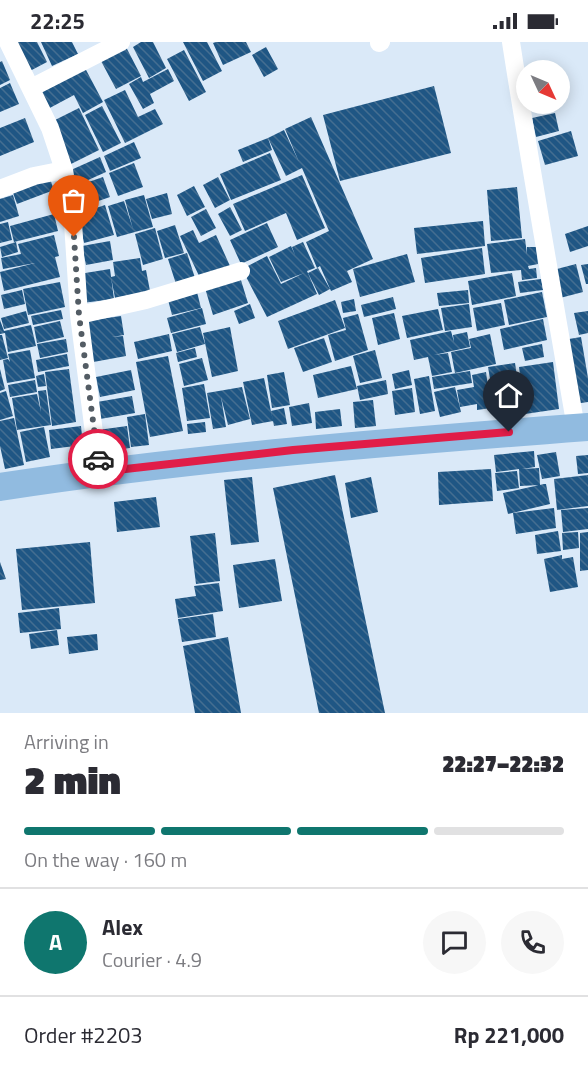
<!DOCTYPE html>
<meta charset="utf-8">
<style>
:root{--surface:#fff;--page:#f7f7f7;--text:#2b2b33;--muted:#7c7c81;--line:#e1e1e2;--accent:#0f766e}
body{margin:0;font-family:"Titillium Web",sans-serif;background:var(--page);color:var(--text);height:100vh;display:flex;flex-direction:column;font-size:22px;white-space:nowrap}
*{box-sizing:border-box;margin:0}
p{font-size:20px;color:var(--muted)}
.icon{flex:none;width:33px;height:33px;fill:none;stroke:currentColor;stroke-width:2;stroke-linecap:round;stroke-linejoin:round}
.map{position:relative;height:671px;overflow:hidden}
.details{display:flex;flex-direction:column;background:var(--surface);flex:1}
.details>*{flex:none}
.needle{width:39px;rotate:134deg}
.tools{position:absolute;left:516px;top:18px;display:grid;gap:12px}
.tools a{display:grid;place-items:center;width:54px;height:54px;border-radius:50%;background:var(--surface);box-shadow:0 3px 15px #0003;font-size:30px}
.pin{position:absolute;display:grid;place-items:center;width:51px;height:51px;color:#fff;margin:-62px -26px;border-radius:50% 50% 50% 0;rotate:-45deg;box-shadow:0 0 6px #0007}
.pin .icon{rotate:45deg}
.courier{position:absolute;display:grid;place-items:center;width:60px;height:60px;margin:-30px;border:4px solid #e11d48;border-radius:50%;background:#fff;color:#222;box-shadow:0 2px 8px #0007}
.overview em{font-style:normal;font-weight:800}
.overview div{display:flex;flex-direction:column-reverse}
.overview{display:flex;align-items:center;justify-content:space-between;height:102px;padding:0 24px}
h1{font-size:39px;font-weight:800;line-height:45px}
.bar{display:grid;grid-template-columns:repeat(4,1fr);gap:9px 6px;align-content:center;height:72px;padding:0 24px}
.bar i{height:8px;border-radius:4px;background:var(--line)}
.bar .active{background:var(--accent)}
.bar p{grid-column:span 4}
.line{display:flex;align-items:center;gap:15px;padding:0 24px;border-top:2px solid var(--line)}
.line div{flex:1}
.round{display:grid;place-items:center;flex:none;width:63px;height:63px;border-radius:32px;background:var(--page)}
.status{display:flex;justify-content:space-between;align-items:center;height:42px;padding:0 30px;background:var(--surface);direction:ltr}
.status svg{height:16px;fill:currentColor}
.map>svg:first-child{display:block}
.building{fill:url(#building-back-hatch)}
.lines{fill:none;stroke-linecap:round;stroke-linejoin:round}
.minor{stroke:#fff;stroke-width:18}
.primary{stroke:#91bbe0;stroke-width:28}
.done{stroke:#535c64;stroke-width:6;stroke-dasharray:0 10.8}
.route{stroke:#e11d48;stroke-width:8}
</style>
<div class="status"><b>22:25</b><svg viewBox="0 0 49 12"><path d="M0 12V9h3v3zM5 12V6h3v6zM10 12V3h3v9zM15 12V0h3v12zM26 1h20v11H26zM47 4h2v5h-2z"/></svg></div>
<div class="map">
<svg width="588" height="671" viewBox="0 0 588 671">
<defs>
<pattern id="building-back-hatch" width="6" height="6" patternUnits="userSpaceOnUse" patternTransform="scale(1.5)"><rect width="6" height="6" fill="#1f5684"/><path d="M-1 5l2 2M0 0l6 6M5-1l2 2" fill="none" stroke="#456e91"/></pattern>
</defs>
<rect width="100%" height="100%" fill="#dae9f8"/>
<path class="building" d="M13,0H37L47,20L28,30Z
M41,0H72L78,12L52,24Z
M141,0H153L166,26L149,36L133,5Z
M183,0H207L222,29L203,39Z
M216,0H246L251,10L223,23L213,1Z
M126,5L141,34L116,47L101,19Z
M266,5L278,27L264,35L252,13Z
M184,8L206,50L189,59L167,17Z
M2,19L10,38L0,43V20Z
M85,26L103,60L83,71L74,53L46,68L37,51Z
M168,27L174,39L150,52L154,61L143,67L129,42L141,35L143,40Z
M10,41L19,62L0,70V46Z
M434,44L451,111L340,139L323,73Z
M125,48L138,75L155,67L163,82L125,101L104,58Z
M102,64L121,101L103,110L85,73Z
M79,66L99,108L69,123L49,81Z
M555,71L559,89L536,95L532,76Z
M311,75L373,217L347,229L352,240L331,249L320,224L317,226L306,200L329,189L302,126L286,134L268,96L284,88L299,120L285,87Z
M25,76L34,100L0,114V86Z
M571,89L578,114L545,123L538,99Z
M268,96L272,108L243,120L238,108Z
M134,100L141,116L110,129L104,114Z
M270,111L281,138L231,158L220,132Z
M100,115L106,130L77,143L71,128Z
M134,121L143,145L118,154L109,131Z
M302,133L325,186L297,198L286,171L245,189L233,162Z
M49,134L54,148L17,162L12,148Z
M103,135L110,155L81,165L74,145Z
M218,135L230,158L215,166L203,143Z
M194,144L205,165L187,174L177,153Z
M517,145L522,196L491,199L487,148Z
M167,151L172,172L152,177L146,157Z
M13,153L19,174L0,180V157Z
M144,153L153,185L117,195L108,164L124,159L133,187L125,158Z
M105,163L114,193L84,201L78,172Z
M230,165L242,188L230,194L218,172Z
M206,167L216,186L201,194L191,175Z
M54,172L58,189L14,200L10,184Z
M483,179L485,204L417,212L414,186Z
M8,180L12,198L0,201V182Z
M267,181L278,205L241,222L230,198Z
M175,183L184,211L165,216L157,189Z
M588,184V204L570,210L565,192Z
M155,186L163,217L143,223L135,192Z
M193,188L199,201L216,193L230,224L201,238L180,194Z
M54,193L59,214L55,215L60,235L4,249L0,230L35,221L3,227L1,216L21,212L18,202Z
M525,197L527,212V205H536L538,222L528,224L529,227L536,226L537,236L522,238L521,228L491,231L487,202Z
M110,199L113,218L86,223L82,204Z
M16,200L18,210L2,215L0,205Z
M303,200L315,226L307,229L317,252L267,275L242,227L267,214L281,242L304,231L281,240L269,215L291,204L295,213L292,205Z
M482,206L485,232L425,241L421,216Z
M187,211L195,236L176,242L168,217Z
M407,212L415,240L360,255L353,227Z
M140,216L142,229L146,228L150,249L115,256L111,235L115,234L113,220Z
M576,222L583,250L560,256L553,228Z
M588,222V242H586L581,223Z
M318,226L330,247L319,253L308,231Z
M110,227L114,257L82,261L79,232Z
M512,231L516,254L472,263L468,239Z
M240,235L248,261L213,273L205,246Z
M541,237L543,248L520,251L518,240Z
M60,240L65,265L28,273L23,247Z
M196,246L201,266L172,273L167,254Z
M22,248L25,262L4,267L1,253Z
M468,248L469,261L439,264L437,251Z
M542,250L547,275L509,283L504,258Z
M393,255L396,267L364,275L361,263Z
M354,257L356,269L343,271L341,260Z
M335,258L345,286L288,307L278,279Z
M501,261L505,283L477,289L473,266Z
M250,262L255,276L239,282L234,269Z
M469,262L472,285L445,289L441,266Z
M202,266L206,282L171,291L167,276Z
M438,267L443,288L407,296L402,274Z
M61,268L63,277L33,283L31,274Z
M26,269L29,281L4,287L1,276Z
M588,269V291L579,293L574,271Z
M394,271L400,297L378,303L372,276Z
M358,272L368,308L335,319L328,293L346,288L343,276Z
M121,274L124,293L112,295L123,294L126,314L88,321L86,279Z
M543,277L547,298L504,308L500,287Z
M0,278L4,289L31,283L36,304L8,310L5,291L0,292Z
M60,279L64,295L37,301L34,285Z
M200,285L205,302L177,310L172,292Z
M230,285L238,329L212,335L203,291Z
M451,289L454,300L453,293L467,290L470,305L434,313L448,311L452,330L432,334L428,315L414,318L410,298Z
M169,292L172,309L138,317L134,300Z
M490,292L496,322L455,331L451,310L471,306L469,297Z
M0,293H2L8,316L0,318Z
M581,295L588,336V360L574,362L563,298Z
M324,296L332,320L303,330L294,306Z
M66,297L68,310L40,316L37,302Z
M542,302L544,315L525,319L522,306Z
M195,306L197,315L178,320L176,311Z
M30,308L35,336L7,341L3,318L8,317L10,320L8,312Z
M375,308L382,336L360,341L353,314Z
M67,312L69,324L38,330L36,318Z
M168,314L183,389L150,395L136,320Z
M202,316L208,338L184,344L179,322Z
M553,320L559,367L525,372L519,325Z
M515,321L522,368L496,372L488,325Z
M351,324L357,347L318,356L313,333Z
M0,327L5,347L0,349Z
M69,327L76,380L52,384L45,330Z
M131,328L135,348L100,355L96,335Z
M409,328L412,343L395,347L392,332Z
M470,329L472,341L434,347L432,335Z
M284,330L290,363L272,366L267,333Z
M486,330L491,366L477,368V362L460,365L457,348L474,345L472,333Z
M44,332L46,344L38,345L36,334Z
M429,334L435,369L420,372L414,337Z
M264,336L273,379L252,383L243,340Z
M35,338L37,350L10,355L8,343Z
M386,338L388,352L360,358L357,344Z
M204,342L210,376L187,379L182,346Z
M242,345L250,377L228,383L221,355L226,385L213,387L207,351Z
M455,345L461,370L440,375L434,350Z
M412,346L415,370L395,373L392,349Z
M46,348L51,383L17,388L12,356L37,352L41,370L38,349Z
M6,349L13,374L0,378V351Z
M132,354L135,371L100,377L97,360Z
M373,358L376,384L355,386L353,360Z
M309,361L312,381L292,384L289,365Z
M284,366L287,382L274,384L271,369Z
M340,367L342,384L316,387L315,370Z
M145,372L149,403L131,405L127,375Z
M14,376L24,423L5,427L0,404V379Z
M205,380L206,390L188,392L187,382Z
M81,384L83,403L51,407L49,388Z
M127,384L130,406L101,410L98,388Z
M44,385L50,415L26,420L20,390Z
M534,409L535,425L522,427L539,426L540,443L520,444L519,427L496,430L494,413Z
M556,410L560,434L542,437L537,413Z
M588,413V431L578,432L576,414Z
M491,427L493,459L439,463L438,430Z
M517,429L519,446L497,449L495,431Z
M335,433L385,671H319L273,446Z
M588,433V464L557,468L554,437Z
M252,435L259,500L231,503L224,438Z
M371,435L378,470L351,476L345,441Z
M544,442H546L550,462L508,472L503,451Z
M156,455L160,485L117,490L114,460Z
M554,466L556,486L516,492L513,471Z
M588,466V487L563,490L561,468Z
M558,489L561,509L537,512L535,493Z
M578,490L579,506L563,508L562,491Z
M588,490V528L580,529V491Z
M215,491L220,539L196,542L190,494Z
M90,500L95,561L22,568L16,507Z
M562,513V517L573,515L578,545L550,550L544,517Z
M275,517L282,559L239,566L233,523Z
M0,520L6,537L0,538Z
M219,541L223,569L178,576L175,557L196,554L194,544Z
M59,566L61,587L20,591L18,571Z
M213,572L216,595L182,600L178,577Z
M57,588L59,603L31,607L29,592Z
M97,592L98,608L69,612L67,595Z
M228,595L241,671H195L183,604Z"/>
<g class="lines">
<path class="minor" d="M8,0L50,86L64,128L73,181L79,273L99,430
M511,0C531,129 554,257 576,386
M379,1L381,0
M31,46L121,0
M0,147L34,134L64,128
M79,273L146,258L241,229"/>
<path class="primary" d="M0,445C195,415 391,400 588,385"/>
</g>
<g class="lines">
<path class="done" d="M74,195L79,273L98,417"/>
<path class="route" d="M98,417L99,430L293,408L509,390"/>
</g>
</svg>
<div class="tools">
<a><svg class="needle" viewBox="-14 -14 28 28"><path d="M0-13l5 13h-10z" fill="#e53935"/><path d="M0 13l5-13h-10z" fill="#7c7c81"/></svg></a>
</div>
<div class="pin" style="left:74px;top:195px;background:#ea580c"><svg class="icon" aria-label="bag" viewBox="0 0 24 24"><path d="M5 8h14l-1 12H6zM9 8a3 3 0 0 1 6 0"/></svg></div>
<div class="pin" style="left:509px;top:390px;background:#1f2937"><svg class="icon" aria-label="home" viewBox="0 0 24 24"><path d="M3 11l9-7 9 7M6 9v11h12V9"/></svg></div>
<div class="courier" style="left:98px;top:417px"><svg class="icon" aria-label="car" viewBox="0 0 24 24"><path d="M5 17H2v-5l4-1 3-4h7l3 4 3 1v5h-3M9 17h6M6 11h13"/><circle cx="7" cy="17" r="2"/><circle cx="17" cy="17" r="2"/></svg></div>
</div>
<section class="details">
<div class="overview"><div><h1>2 min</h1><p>Arriving in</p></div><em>22:27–22:32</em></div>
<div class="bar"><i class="active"></i><i class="active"></i><i class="active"></i><i></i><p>On the way · 160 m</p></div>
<div class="line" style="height:108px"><b class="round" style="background:var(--accent);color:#fff">A</b><div><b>Alex</b><p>Courier · 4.9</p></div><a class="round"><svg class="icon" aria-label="chat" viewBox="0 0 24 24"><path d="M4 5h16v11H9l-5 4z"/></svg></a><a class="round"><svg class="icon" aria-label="phone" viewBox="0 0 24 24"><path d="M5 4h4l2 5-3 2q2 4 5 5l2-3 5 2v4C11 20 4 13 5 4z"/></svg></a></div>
<div class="line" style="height:78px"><div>Order #2203</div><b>Rp 221,000</b></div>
</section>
